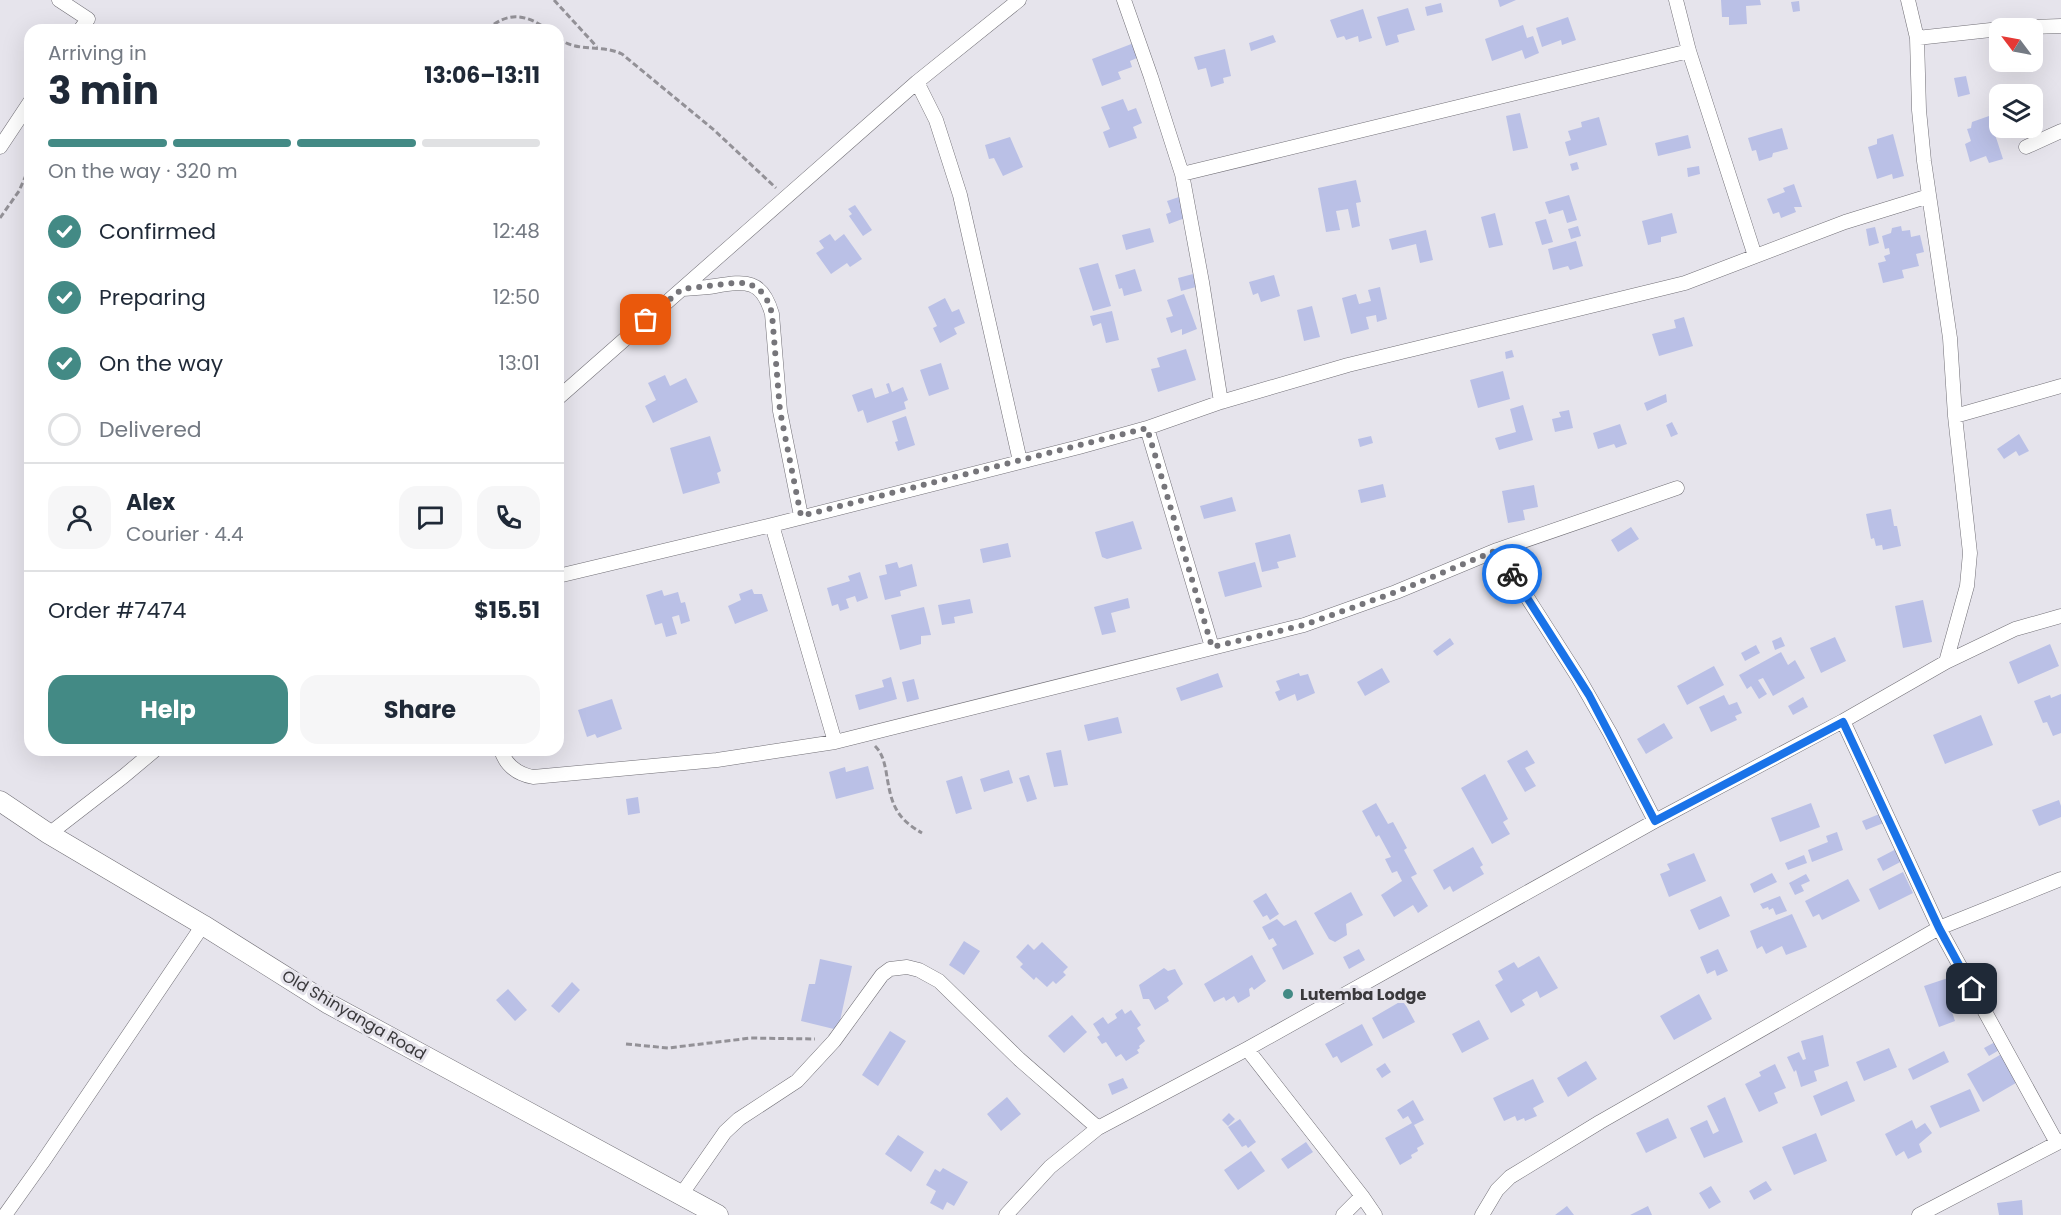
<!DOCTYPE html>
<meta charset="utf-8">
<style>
:root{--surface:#fff;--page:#f6f6f7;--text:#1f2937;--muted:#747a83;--line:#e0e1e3;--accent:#438a85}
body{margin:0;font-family:Poppins,sans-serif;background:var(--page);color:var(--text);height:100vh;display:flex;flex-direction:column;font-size:22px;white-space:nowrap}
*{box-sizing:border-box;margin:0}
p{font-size:20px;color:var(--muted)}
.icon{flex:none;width:33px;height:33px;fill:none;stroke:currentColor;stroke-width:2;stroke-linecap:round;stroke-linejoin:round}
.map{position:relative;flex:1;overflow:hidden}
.side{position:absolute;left:24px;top:24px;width:540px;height:732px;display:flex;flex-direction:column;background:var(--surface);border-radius:18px;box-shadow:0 6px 24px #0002}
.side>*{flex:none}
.needle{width:39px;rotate:302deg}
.fabs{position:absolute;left:1989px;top:18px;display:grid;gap:12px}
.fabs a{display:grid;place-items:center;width:54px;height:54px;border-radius:12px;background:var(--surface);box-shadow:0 6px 24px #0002;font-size:30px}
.pin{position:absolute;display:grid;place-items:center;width:51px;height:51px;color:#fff;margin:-26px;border-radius:12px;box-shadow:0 3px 9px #0006}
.courier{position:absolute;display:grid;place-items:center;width:60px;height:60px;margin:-30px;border:4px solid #1a73e8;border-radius:50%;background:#fff;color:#222;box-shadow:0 2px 8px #0007}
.overview em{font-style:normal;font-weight:700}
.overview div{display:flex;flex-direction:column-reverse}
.overview{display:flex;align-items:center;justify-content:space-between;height:102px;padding:0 24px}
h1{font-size:39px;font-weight:700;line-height:45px}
.bar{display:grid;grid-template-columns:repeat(4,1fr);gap:9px 6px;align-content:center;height:72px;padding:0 24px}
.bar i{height:8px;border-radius:4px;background:var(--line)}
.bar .selected{background:var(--accent)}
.bar p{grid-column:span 4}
.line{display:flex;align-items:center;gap:15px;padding:0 24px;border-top:2px solid var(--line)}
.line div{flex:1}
.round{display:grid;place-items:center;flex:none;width:63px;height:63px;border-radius:18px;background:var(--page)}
ol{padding:0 24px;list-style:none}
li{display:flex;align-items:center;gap:18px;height:66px}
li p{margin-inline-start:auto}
li .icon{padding:6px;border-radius:50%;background:var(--accent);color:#fff;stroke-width:4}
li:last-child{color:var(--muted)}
li i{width:33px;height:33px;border:3px solid var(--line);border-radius:50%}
.action{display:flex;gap:12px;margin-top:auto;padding:12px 24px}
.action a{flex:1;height:69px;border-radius:18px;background:var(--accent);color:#fff;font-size:24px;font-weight:700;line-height:69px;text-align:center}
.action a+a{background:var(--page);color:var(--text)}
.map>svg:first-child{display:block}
.building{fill:#bac0e6}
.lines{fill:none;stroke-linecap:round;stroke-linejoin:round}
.street-casing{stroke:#716f76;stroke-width:15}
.secondary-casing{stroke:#716f76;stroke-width:21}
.path{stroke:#939197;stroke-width:3;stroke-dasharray:6 3;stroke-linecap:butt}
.street{stroke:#fff;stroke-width:14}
.secondary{stroke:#fff;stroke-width:20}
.done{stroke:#76757a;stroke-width:6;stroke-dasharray:0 10.8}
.route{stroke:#1a73e8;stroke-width:8}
.poi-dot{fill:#438a85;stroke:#e6e4ec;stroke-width:2}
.labels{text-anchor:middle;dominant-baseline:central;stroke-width:6;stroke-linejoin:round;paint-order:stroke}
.poi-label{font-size:16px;font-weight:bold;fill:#3a393c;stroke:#e6e4ec;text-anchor:start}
.street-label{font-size:16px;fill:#3a393c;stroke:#e6e4ec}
</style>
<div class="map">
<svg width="2061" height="1215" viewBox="0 0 2061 1215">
<rect width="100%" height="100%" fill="#e6e4ec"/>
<path class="building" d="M1498,0H1516L1500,7Z
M1721,0H1760L1761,5L1746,6L1747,24L1729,25V17H1722Z
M1799,1L1800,11L1793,12L1791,2Z
M1441,3L1443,12L1427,16L1425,7Z
M1408,8L1415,30L1397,35L1399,42L1386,46L1377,17Z
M1363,9L1372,38L1359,42L1358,36L1346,40L1344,36L1337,38L1330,20Z
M1568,17L1576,40L1562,45L1561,40L1542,47L1536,28Z
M1523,25L1527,38L1533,36L1539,53L1525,59L1522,50L1492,61L1485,39Z
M1273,35L1276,42L1251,51L1249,43Z
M1134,43L1139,57L1130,61L1132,67L1118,72L1121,79L1102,86L1092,59Z
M1225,49L1231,76L1223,78L1224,83L1211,87L1206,68L1198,70L1194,57Z
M1966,76L1970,94L1958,97L1954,78Z
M1123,99L1128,111L1136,108L1142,123L1133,127L1137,138L1109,148L1103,132L1110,129L1101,107Z
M1520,113L1528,148L1513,151L1506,116Z
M1989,116L2003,159L1989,163L1986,156L1970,162L1965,144L1971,141L1967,129L1971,128L1972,122Z
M1599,117L1607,145L1569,156L1565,142L1571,140L1568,131L1582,127L1581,122Z
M1782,128L1788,149L1773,153L1772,157L1759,161L1756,150L1752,151L1748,138Z
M1893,134L1904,176L1893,179L1892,174L1877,179L1868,147L1877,144V139Z
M1688,135L1691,148L1658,156L1655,143Z
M1010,137L1023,167L1003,176L994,158L989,159L985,145Z
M1577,162L1579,169L1572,171L1570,164Z
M1699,166L1700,174L1688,177L1687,168Z
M1356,180L1361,202L1356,203L1360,226L1352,228L1348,209L1336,211L1340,230L1326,232L1318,188Z
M1794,184L1802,207H1794L1796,212L1781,218L1779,212L1773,214L1767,199L1785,192L1783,188Z
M1569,195L1577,220L1567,223L1563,210L1549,214L1545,202Z
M1179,197L1185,218L1169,224L1166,214L1171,212L1167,201Z
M855,205L872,230L863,236L849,216L852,214L848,209Z
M1495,213L1503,245L1489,248L1481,217Z
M1672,213L1677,233L1661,237V242L1648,245L1642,221Z
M1546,219L1553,242L1542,245L1535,222Z
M1578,226L1581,236L1571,239L1568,229Z
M1901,226L1902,231L1910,230L1911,237L1920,235L1924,252L1916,254L1919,266L1902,270L1904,278L1883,283L1878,263L1886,261L1884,256L1890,254L1889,248L1885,249L1882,236L1891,233L1892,228Z
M1875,227L1879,243L1869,246L1866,229Z
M1150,228L1154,242L1126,250L1122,235Z
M1426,230L1433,260L1420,263L1416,244L1392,250L1389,239Z
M830,234L835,241L844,234L862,259L850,267L847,263L831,274L816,253L824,248L819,241Z
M1576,241L1583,266L1570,270L1568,266L1553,270L1548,249Z
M1098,263L1111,306L1093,311L1079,268Z
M1135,269L1142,291L1124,296L1122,288L1119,289L1115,275Z
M1193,274L1196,287L1181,291L1178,278Z
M1274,275L1280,296L1261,302L1258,293L1253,295L1249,282Z
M1380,287L1387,319L1377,322L1376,315L1366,317L1369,329L1351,334L1342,298L1356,294L1359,304L1371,301L1368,290Z
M1184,294L1197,329L1182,335V329L1171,333L1166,318L1173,316L1167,300Z
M945,298L952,312L959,309L965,323L954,328L957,334L940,343L933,328L937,326L928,307Z
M1312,306L1320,337L1304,341L1297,310Z
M1112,311L1119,340L1106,343L1101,323L1093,326L1090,316Z
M1684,317L1693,346L1659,356L1652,334L1676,328L1674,320Z
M1186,349L1196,380L1158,392L1151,369L1160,367L1157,358Z
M1512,350L1514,357L1506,359L1505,352Z
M941,363L949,389L929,396L920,370Z
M1503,371L1510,399L1478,408L1470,380Z
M665,375L670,386L686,378L698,402L653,423L645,406L656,400L648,383Z
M889,383L892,392L903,387L908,400L904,402L906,409L867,423L863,410L858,412L852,395L872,388L875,398L889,393L886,384Z
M1666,394L1667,402L1647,411L1644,403Z
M1523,405L1533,440L1499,450L1495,438L1516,432L1510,409Z
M1569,410L1573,428L1555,432L1552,419L1561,417L1559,412Z
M906,416L915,445L898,451L895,442L898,441L892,421Z
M1672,422L1678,434L1671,437L1666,425Z
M1620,424L1627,444L1616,448L1614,444L1598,449L1593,433Z
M2019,434L2029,451L2019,456L2016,451L2004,459L1997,449Z
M710,436L721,471L717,473L720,483L683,494L670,448Z
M1371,436L1373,443L1360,447L1358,439Z
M1383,484L1386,497L1361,503L1358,490Z
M1534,485L1538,507L1523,510L1525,520L1508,523L1502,491Z
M1232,497L1236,511L1204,519L1200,506Z
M1891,509L1894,526H1897L1901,546L1883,550L1882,545L1876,546L1874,538L1871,539L1866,514Z
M1133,521L1142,549L1107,559L1102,557L1095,532Z
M1631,527L1639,539L1618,552L1611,540Z
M1290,534L1296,557L1277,562L1279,568L1262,572L1255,543Z
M1008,543L1011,557L983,563L980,549Z
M897,562L899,568L912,564L917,586L900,591L901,596L885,600L879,576L887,574L885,565Z
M1255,562L1262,587L1225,597L1218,572Z
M860,572L868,598L857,602L855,596L846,599L849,608L840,611L838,604L832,606L827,588L850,581L848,576Z
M752,589L754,594H762L768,611L735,624L728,606L741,600L739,594Z
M662,590L664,596L678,592L681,603L685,602L690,621L681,624L679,615L672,617L677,634L666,637L662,623L655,625L646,595Z
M1128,598L1130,608L1111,613L1116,632L1102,635L1094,607Z
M970,599L973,613L954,617L955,623L942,625L938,605Z
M1923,600L1932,642L1903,648L1895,606Z
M924,607L931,635L921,636V644L900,650L891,615Z
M1781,637L1785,646L1775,650L1772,641Z
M1835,637L1846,661L1821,673L1810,648Z
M1450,638L1454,644L1437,656L1433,651Z
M2050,644L2059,666L2018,684L2009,662Z
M1756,645L1760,653L1745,661L1741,653Z
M1781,652L1788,665L1795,660L1805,678L1773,696L1763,678L1758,680L1767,694L1759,699L1751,686L1747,689L1739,675Z
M1714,666L1724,685L1687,705L1677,686Z
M1382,668L1390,682L1365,696L1357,682Z
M1218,673L1223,687L1181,701L1176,688Z
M1299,673L1300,676L1308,674L1315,693L1297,701L1295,694L1279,701L1275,692L1280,690L1276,681Z
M891,677L897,699L859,710L855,695L884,687L882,680Z
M914,679L919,699L907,702L902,682Z
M2061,694V733L2053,736L2047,722L2043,723L2034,701L2050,695L2051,698Z
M1724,695L1729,705L1737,702L1742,713L1735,716L1737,720L1711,732L1699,707Z
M1803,697L1808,707L1793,715L1788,706Z
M612,699L622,729L597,738L595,734L587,737L578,710Z
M1981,715L1993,745L1945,764L1933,735Z
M1118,717L1122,733L1088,741L1084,725Z
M1664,723L1673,738L1646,754L1637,739Z
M1061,750L1068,785L1054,787L1046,753Z
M1527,750L1535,763L1525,768L1536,786L1525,792L1507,761Z
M868,766L874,789L836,799L829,772L845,767L846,772Z
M1009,770L1013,783L984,792L980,779Z
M1485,774L1508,819L1503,822L1510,834L1492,844L1461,788Z
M1029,775L1037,799L1027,802L1019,778Z
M962,776L972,809L956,814L946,781Z
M638,797L640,813L628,815L626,799Z
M2059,800L2061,806V817L2039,826L2032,810Z
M1376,803L1388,824L1393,822L1407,848L1404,850L1417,874L1411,877L1428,906L1418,913L1413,905L1394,917L1381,895L1402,881L1397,871L1392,873L1385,859L1391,857L1379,835L1376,837L1362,811Z
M1811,803L1820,827L1780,842L1771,818Z
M1882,813L1886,822L1866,830L1862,821Z
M1837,832L1843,850L1812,862L1808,850L1828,842L1826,836Z
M1902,846L1908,858L1883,871L1877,859Z
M1473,847L1483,865L1480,867L1484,874L1453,892L1450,886L1444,890L1433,870Z
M1694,853L1706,881L1669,897L1660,874L1670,870L1667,864Z
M1804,855L1807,863L1788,870L1785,863Z
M1903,872L1913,893L1879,910L1869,889Z
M1772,873L1777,882L1754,893L1750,884Z
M1806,874L1810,881L1801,885L1804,891L1795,895L1789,883Z
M1848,879L1860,901L1822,920L1819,914L1813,917L1805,901Z
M1351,892L1363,915L1346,924L1347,935L1335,942L1329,939L1314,913Z
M1266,893L1279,914L1270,920L1267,915L1263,917L1253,901Z
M1721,896L1730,916L1699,930L1690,910Z
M1780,896L1787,911L1776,915L1773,908L1769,910L1768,907L1763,909L1760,904Z
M1792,914L1807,947L1786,955L1782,946L1766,954L1762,946L1757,949L1750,931Z
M1277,919L1284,926L1296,920L1314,954L1283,970L1272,948L1277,945L1273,938L1269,940L1262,927Z
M964,941L980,951L964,975L949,965Z
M1042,942L1068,967L1063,972L1066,975L1056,984L1053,981L1047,987L1036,977L1034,980L1020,967L1023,964L1016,957L1028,944L1034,950Z
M1359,949L1365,960L1349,969L1343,957Z
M1718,949L1728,971L1717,976L1715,970L1707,974L1700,957Z
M1252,955L1266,981L1254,990L1252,987L1249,989L1250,996L1238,1003L1234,996L1226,1001L1224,997L1214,1002L1204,984Z
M1539,956L1558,988L1540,998L1537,991L1522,1000L1525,1005L1511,1013L1495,985L1503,980L1498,971L1514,962L1518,968Z
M820,959L852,966L838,1030L801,1021L809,984H815Z
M1164,968L1168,971L1175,969L1183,984L1167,997L1169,1001L1155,1010L1149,999H1143L1139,985Z
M1957,975L1966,1000L1950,1006L1955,1021L1939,1027L1924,986Z
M572,982L580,990L559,1013L551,1006Z
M508,989L527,1010L515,1021L496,1000Z
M1699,994L1712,1019L1674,1040L1660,1016Z
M1403,1000L1415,1022L1383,1039L1372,1018Z
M1122,1009L1125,1014L1131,1010L1141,1025L1137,1028L1145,1041L1139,1046L1140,1048L1137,1050L1139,1053L1126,1061L1121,1054L1116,1057L1106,1042L1102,1044L1097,1037L1100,1035L1093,1024L1103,1017L1108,1024L1117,1018L1115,1014Z
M1072,1015L1087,1032L1064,1053L1048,1036Z
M1479,1020L1489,1039L1462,1053L1452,1034Z
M1362,1024L1373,1045L1341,1063L1337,1056L1333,1058L1325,1044Z
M890,1031L906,1041L878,1086L862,1075Z
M1823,1035L1829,1066L1814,1071L1817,1081L1801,1087L1796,1070L1794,1072L1787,1057L1799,1052L1803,1060L1806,1059L1801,1041Z
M1997,1041L2001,1049L1989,1056L1984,1048Z
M1889,1048L1897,1067L1864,1081L1856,1062Z
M1944,1051L1949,1062L1913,1080L1908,1069Z
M2005,1052L2021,1080L1983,1102L1967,1074Z
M1586,1061L1597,1079L1568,1097L1557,1078Z
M1385,1063L1391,1072L1382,1078L1376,1069Z
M1775,1064L1786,1088L1774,1093L1778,1103L1759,1112L1745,1084L1761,1076L1759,1072Z
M1123,1078L1128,1088L1112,1095L1108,1084Z
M1533,1079L1544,1102L1533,1108L1537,1116L1525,1121L1524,1118L1517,1121L1515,1116L1504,1121L1493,1098Z
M1847,1081L1855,1101L1821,1116L1813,1096Z
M1970,1089L1980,1111L1940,1128L1930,1106Z
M1007,1097L1021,1114L1001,1131L987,1114Z
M1725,1097L1743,1142L1704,1158L1690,1128L1707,1120L1713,1134L1719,1131L1707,1106Z
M1413,1100L1424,1120L1414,1125L1424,1144L1417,1148L1418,1151L1411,1155L1412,1158L1400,1165L1385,1138L1412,1123L1408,1116L1403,1119L1397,1110Z
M1229,1113L1235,1119L1228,1126L1222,1120Z
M1668,1118L1677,1138L1646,1153L1636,1133Z
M1240,1119L1256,1142L1248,1148L1246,1145L1242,1147L1228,1127Z
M1912,1120L1916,1129L1925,1123L1932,1133L1919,1144L1922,1152L1908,1159L1904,1151L1896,1156L1885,1134Z
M1816,1133L1827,1161L1794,1175L1782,1147Z
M898,1135L924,1152L911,1172L885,1154Z
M1306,1142L1313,1152L1288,1169L1281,1159Z
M1251,1151L1265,1171L1238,1190L1224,1170Z
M943,1168L968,1182L954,1206L947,1202L943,1210L930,1203L936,1191L926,1185L935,1169L940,1172Z
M1766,1181L1772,1190L1754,1200L1749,1191Z
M1711,1186L1721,1202L1709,1209L1699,1193Z
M2022,1200L2023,1215H1999L1997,1203Z
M1567,1206L1574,1215H1555Z
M1648,1206L1652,1215H1630Z"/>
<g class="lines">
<defs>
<path id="street" d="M59,0L88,19L80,30
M1124,0L1151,77L1182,174L1202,282L1221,402
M1676,0L1689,51L1755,256
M1908,0L1917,38L1919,110L1924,161L1950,338L1955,416L1970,553L1967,586L1946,662
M2006,28L2061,26
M1917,38L2000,29
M917,82L936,120L960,195L1020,461
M0,147L30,102
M2026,147L2061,131
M1182,174L1689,51
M682,289C693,288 704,288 715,286C746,281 762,279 772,314L780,411L801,516
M558,398L917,82L1019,0
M1955,416L2061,386
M1147,428L1212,647
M772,525L835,742
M1497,550L1578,677L1610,733L1655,821
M558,576L772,525L1079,447L1147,428L1221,402L1348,365L1685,283L1845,222L1929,196
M1843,721L1939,928L2057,1143
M501,750C506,766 518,774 533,777L717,760L835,742L1304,625L1396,592L1497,550L1677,488
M49,834L124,776L155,750
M1247,1049L1362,1196L1375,1215
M681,1195L725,1132L739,1119L797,1081L834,1041L882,975L890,969L907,967L919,970L939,981L1019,1059L1098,1128
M5,1215L42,1163L203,925
M1006,1215L1050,1167L1098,1128L1247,1049L1655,821L1843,721L1946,662L2015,629L2061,616
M1343,1215L1362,1196
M1482,1215L1497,1190L1510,1177L1600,1122L1939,928L2061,879
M1919,1215L2061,1141"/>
<path id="secondary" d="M0,801L49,834L203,925L329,1004L718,1215"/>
</defs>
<use href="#street" class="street-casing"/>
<use href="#secondary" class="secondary-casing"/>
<path class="path" d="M554,0L597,47
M487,30C507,11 527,14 548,30
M558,38C577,53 601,44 622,54L714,130L776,188
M0,218L19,191L30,166
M875,746C882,753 884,761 886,771C891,802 894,817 922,833
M626,1044L668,1048L751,1038L815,1039"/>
<use href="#street" class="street"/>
<use href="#secondary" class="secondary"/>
</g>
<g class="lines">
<path class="done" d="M646,320L682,289L733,283H748L760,290L769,303L772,314L780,411L801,516L1147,428L1212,647L1304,625L1396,592L1497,550L1512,574"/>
<path class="route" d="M1512,574L1589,695L1655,821L1843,722L1939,928L1972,989"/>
</g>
<circle class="poi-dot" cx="1288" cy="994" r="6"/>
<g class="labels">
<g class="poi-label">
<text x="1300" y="994">Lutemba Lodge</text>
</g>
<g class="street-label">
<text transform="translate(354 1015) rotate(30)">Old Shinyanga Road</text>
</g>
</g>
</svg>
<div class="fabs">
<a><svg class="needle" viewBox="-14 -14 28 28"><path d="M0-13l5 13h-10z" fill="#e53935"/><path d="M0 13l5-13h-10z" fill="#747a83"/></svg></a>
<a><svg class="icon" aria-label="layers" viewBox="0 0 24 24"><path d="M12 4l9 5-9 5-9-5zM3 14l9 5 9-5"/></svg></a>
</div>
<div class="pin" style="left:646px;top:320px;background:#ea580c"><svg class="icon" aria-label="bag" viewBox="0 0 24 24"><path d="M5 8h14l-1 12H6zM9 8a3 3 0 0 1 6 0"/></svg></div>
<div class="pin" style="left:1972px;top:989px;background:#1f2937"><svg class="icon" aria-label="home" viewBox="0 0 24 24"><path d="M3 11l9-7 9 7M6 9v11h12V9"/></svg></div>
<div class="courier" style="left:1512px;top:574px"><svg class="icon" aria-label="bike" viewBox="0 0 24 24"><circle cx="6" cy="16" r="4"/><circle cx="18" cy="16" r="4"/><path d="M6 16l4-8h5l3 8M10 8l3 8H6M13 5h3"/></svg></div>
<section class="side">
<div class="overview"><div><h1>3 min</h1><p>Arriving in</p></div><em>13:06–13:11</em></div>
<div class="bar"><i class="selected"></i><i class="selected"></i><i class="selected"></i><i></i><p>On the way · 320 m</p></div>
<ol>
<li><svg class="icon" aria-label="check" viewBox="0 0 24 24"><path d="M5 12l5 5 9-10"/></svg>Confirmed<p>12:48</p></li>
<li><svg class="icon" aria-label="check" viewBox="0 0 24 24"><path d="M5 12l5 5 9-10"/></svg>Preparing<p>12:50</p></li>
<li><svg class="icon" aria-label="check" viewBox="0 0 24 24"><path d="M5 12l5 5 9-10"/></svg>On the way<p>13:01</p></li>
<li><i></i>Delivered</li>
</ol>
<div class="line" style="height:108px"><a class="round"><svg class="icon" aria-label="person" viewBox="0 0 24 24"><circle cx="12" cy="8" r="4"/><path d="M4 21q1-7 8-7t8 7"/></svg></a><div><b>Alex</b><p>Courier · 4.4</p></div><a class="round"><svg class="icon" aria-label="chat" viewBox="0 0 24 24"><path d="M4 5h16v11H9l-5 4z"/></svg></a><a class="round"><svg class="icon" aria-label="phone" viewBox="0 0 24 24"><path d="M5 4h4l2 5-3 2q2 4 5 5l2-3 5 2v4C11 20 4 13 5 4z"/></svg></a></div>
<div class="line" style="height:78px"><div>Order #7474</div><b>$15.51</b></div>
<div class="action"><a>Help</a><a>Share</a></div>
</section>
</div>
